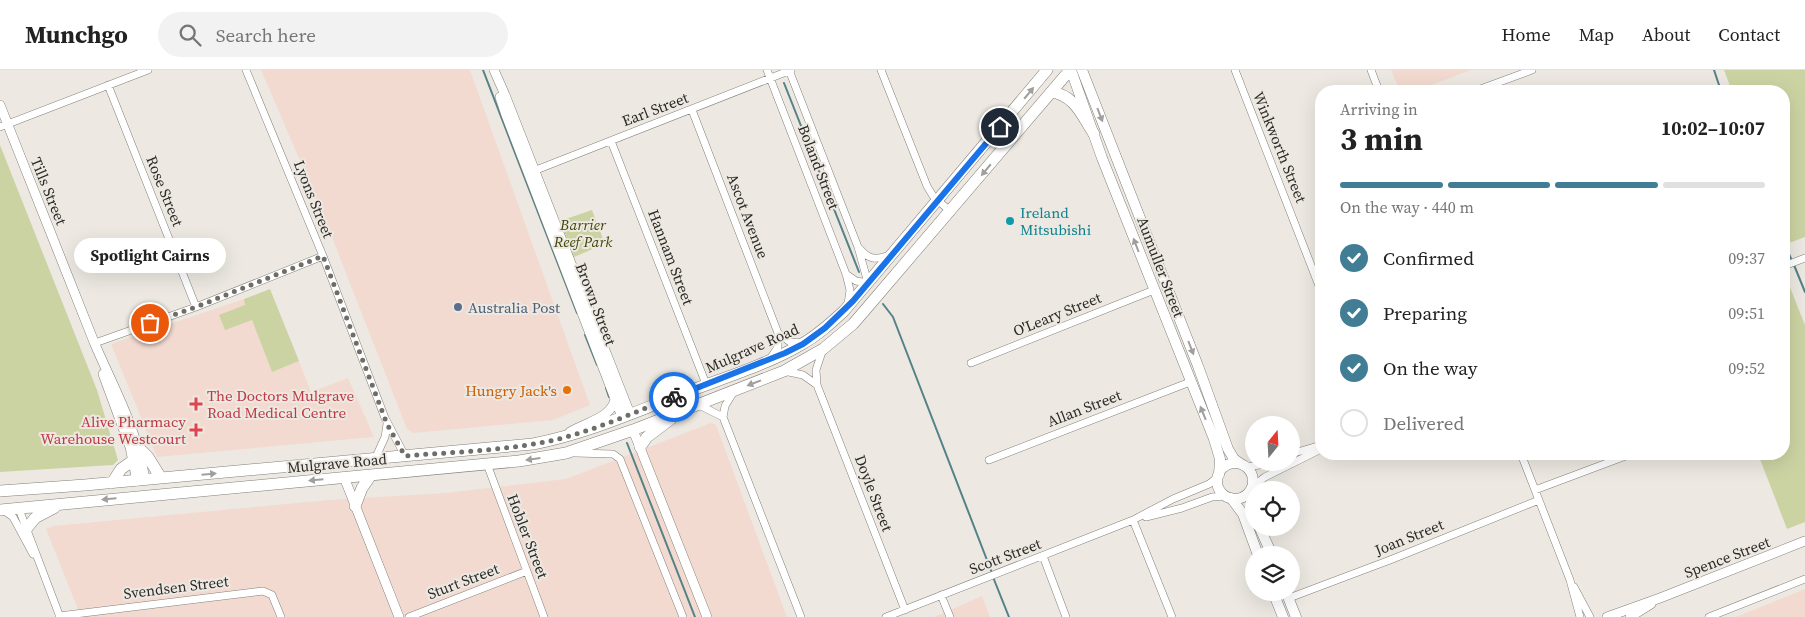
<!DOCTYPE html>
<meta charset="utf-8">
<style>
:root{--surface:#fff;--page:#f2f2f2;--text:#222;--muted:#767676;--line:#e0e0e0;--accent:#417e95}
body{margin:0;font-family:"Source Serif 4",serif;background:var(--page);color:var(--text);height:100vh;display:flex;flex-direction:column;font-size:19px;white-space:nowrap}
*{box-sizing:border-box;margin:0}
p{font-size:16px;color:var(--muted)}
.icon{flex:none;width:28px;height:28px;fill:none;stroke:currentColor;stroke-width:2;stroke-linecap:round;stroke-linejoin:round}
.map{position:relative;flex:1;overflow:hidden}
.sheet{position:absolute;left:1315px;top:15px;width:475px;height:375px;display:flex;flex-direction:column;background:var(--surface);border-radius:20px;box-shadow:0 5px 20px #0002}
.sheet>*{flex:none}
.needle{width:32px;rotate:18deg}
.buttons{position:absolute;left:1245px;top:346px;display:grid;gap:10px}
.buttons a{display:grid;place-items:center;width:55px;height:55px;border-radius:50%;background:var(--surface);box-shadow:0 5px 20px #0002;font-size:25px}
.pin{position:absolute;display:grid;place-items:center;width:42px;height:42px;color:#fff;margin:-21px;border:2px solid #fff;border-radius:50%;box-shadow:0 1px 5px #0007}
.courier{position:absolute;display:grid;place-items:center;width:50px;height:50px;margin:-25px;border:4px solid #1a73e8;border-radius:50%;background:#fff;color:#222;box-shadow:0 1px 6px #0007}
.bubble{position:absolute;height:35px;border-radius:18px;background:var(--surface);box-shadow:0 5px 20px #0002;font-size:16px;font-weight:700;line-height:35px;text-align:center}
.head em{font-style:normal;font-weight:700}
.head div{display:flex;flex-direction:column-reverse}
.head{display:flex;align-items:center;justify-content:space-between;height:85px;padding:0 25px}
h1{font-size:32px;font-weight:700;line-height:38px}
.bar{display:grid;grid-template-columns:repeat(4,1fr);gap:8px 5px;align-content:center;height:60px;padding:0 25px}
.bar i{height:6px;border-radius:4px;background:var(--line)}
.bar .on{background:var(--accent)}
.bar p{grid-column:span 4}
ol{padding:0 25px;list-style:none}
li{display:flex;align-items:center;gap:15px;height:55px}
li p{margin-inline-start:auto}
li .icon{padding:5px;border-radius:50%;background:var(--accent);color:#fff;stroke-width:4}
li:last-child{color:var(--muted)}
li i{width:28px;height:28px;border:2px solid var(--line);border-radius:50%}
header{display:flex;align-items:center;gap:30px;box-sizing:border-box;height:70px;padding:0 25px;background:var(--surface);border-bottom:1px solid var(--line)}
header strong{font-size:24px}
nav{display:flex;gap:28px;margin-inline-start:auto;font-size:18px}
.search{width:350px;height:45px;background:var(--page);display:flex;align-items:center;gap:12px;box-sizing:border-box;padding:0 18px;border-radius:28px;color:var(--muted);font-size:19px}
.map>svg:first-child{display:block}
.commercial{fill:#f2dad0}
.green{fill:#ccd3a3}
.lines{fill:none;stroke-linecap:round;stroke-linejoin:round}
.stream{stroke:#548286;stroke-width:2}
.minor-casing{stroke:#83807a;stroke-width:8}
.tertiary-casing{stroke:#83807a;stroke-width:10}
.secondary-casing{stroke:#83807a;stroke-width:11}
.primary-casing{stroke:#83807a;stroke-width:12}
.minor{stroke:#fff;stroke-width:7}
.tertiary{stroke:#fff;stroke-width:9}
.secondary{stroke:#fff;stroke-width:10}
.primary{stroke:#fff;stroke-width:11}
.oneway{fill:#a09f9e}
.done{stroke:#6f6d68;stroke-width:5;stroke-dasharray:0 9}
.route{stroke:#1a73e8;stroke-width:6}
.culture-dot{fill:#0f9aa8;stroke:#ede9e2;stroke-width:2}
.service-dot{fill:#5c6f8a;stroke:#ede9e2;stroke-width:2}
.food-dot{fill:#e8710a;stroke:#ede9e2;stroke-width:2}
.health-dot{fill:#e0444e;stroke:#ede9e2;stroke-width:2}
.labels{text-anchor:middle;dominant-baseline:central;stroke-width:4;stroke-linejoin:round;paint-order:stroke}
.street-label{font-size:15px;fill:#2b2a27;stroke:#ede9e2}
.culture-label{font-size:15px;fill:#0d838f;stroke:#ede9e2;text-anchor:start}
.park-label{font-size:15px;font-style:italic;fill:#404509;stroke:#ede9e2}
.service-label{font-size:15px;fill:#4e5e75;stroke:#ede9e2;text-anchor:start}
.food-label{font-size:15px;fill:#c56008;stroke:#ede9e2;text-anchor:end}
.health-label{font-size:15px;fill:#be3a42;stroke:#ede9e2;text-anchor:start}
</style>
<header>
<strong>Munchgo</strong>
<div class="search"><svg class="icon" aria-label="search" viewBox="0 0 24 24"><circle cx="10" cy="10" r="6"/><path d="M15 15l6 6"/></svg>Search here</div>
<nav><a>Home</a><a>Map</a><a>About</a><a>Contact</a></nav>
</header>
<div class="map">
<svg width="1805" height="547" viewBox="0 0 1805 547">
<rect width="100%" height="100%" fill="#ede9e2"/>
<path class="commercial" d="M261,0H470L590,335L553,350L413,363L407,359L322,142Z
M1391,0H1471L1416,21H1400Z
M244,229L272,302L299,291L311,322L348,308L374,367L157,387L111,274Z
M711,353L716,355L787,547H81L46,459L53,456L329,430L446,423L566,409Z
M1805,519V547H1736Z
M982,526L990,547H934Z"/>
<path class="green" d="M1724,0H1805V167L1789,173L1784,160V21H1732Z
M0,75L97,320L118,390L113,395L0,402Z
M592,140L605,174L574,187L560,151Z
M1789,215L1805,255V452L1787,459L1758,384H1784V217Z
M270,219L299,291L272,302L252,250L225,260L219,245L245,235L244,229Z"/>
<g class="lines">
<path class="stream" d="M483,0L577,243
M1714,0L1721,21
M784,13L859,202
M1784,172L1792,191
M1794,195L1805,222
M883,234L893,247L992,503
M585,265L597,295
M606,318L609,327
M627,373L695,547
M993,507L1009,547"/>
<defs>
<path id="minor" d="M246,0L323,186L385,348L405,386
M767,0L846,204L850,220L848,234
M789,0L858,177L868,213L856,211L846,204
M881,0L927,116L933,126L951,142
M1235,0L1321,221
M1371,0L1379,21
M108,15L196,237
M1475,21L1532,0
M692,40L778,263V277L772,286
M0,57L148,0
M611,71L706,314
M531,102L791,0
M860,179C869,190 876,190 890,185
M1784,196L1805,188
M778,263L790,272L802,273
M95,273L196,237L323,186
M823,279L816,300L817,315L905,540
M971,293L1154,220
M784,301L803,305L817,315
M697,334L723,347L801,547
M723,347L725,336L733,323
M575,383L613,384L620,389L683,547
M1291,384L1321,375
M1521,384L1570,510L1580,547
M375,389L385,367L387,354
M989,390L1190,312
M487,394L544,547
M1245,397L1260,395L1269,392
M1251,418L1265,407L1321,379
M1535,420L1631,384
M19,439L60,547
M3,440L13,447L33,484
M1146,447L1182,438L1212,427L1227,426
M1133,450L1172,547
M1043,486L1066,547
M1574,517L1590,547
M941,525L950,547
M1289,528L1390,490L1539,430
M59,546L263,521L272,525L281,547
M409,547L527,501
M886,547L1133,450L1173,429L1209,414L1218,407
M1709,547L1805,509"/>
<path id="tertiary" d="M494,0L505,25L630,344
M500,27L506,45L622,347
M0,35C31,114 62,193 94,272C114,319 137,358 145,410
M103,304L130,377L137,411
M633,360L707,547
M570,362C584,353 612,348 615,329
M344,407L399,547
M1607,547L1660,528L1805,471
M1630,547L1651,534"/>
<path id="secondary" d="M1071,0L1102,88L1214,369L1220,389L1219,405
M1082,0L1198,296L1228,379L1234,389L1241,394
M1217 411a18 18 0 1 1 36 0a18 18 0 1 1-36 0Z
M1251,420V431L1254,442
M1231,428L1243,444L1258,485
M1260,458L1272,485
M1273,522L1283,547
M1286,522L1296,547"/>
<path id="primary" d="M1051,22C1075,25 1082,46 1094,64
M640,377L647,367L671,349
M140,379L148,387L161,408
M112,413L121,399L134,390
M0,421L85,415L533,374C585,364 633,343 682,324C720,309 767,295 802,274C818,265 831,253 844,241L1047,0
M355,436L362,418L371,405
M0,440L519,391L566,383L633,360L784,301L823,279L853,254L866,239L1070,0
M27,458L35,448L54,438"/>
</defs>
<use href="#minor" class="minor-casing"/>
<use href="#tertiary" class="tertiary-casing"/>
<use href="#secondary" class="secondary-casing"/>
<use href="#primary" class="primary-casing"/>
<use href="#minor" class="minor"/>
<use href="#tertiary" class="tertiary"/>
<use href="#secondary" class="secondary"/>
<use href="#primary" class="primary"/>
</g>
<defs><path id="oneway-solid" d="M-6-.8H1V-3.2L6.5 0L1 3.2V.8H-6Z" transform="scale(1.25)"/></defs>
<g class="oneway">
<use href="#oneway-solid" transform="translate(1029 23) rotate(-50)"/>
<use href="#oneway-solid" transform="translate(1100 45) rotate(69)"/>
<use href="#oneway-solid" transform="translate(986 100) rotate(130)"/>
<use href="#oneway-solid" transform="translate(1136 175) rotate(-111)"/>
<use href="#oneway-solid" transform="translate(1191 278) rotate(69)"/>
<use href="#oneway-solid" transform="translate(754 313) rotate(159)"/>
<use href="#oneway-solid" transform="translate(1203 343) rotate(-112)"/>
<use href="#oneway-solid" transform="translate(533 389) rotate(172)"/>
<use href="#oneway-solid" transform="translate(209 404) rotate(-5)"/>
<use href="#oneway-solid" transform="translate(316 410) rotate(175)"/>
<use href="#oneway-solid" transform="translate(109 429) rotate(175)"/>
</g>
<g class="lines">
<path class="done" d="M150,253L196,237L323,186L387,354L405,386C451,382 499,381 545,372C590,363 632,343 674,327"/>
<path class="route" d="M674,327L785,283L803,274L825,258L853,231L1000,57"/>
</g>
<circle class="culture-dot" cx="1010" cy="151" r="5"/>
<circle class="service-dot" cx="458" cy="237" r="5"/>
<circle class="food-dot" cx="567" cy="320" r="5"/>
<g class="health-dot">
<path d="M193.5 326.5h5v5h5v5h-5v5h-5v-5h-5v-5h5z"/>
<path d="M193.5 352.5h5v5h5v5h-5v5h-5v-5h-5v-5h5z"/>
</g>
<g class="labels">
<g class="street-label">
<text transform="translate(655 39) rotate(-21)">Earl Street</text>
<text transform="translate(1280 77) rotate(68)">Winkworth Street</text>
<text transform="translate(819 97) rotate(69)">Boland Street</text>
<text transform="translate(49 121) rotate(68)">Tills Street</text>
<text transform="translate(165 121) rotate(68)">Rose Street</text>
<text transform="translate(314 129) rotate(68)">Lyons Street</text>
<text transform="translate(748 146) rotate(69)">Ascot Avenue</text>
<text transform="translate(671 187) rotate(69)">Hannam Street</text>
<text transform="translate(1161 197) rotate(69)">Aumuller Street</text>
<text transform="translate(596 234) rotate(69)">Brown Street</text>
<text transform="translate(1057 244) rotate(-22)">O'Leary Street</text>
<text transform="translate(752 278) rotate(-24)">Mulgrave Road</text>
<text transform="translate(1084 338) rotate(-21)">Allan Street</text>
<text transform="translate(337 393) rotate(-5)">Mulgrave Road</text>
<text transform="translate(874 423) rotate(69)">Doyle Street</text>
<text transform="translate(528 466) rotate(69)">Hobler Street</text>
<text transform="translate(1409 467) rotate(-22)">Joan Street</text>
<text transform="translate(1005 486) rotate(-21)">Scott Street</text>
<text transform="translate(1727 487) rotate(-21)">Spence Street</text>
<text transform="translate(463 511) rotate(-21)">Sturt Street</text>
<text transform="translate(176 517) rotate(-7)">Svendsen Street</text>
</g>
<g class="culture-label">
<text x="1020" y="142">Ireland<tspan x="1020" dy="17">Mitsubishi</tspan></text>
</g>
<g class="park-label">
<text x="583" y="154">Barrier<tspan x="583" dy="17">Reef Park</tspan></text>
</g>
<g class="service-label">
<text x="468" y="237">Australia Post</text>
</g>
<g class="food-label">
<text x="557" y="320">Hungry Jack's</text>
</g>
<g class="health-label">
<text x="207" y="325">The Doctors Mulgrave<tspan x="207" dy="17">Road Medical Centre</tspan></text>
<text x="186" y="351" text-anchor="end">Alive Pharmacy<tspan x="186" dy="17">Warehouse Westcourt</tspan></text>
</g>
</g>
</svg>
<div class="buttons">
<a><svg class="needle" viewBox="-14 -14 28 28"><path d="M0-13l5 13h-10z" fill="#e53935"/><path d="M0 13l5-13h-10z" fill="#767676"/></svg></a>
<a><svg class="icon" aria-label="locate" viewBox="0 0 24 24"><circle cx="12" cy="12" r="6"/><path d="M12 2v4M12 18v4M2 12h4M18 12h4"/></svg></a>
<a><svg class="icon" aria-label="layers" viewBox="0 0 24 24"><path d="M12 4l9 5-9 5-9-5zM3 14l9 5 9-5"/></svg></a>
</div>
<div class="pin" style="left:150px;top:253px;background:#ea580c"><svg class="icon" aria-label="bag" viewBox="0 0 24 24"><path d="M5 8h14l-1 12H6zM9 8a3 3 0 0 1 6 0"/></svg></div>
<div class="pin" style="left:1000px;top:57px;background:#1f2937"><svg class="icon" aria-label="home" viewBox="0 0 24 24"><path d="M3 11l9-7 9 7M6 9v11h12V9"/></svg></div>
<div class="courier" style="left:674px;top:327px"><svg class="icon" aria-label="bike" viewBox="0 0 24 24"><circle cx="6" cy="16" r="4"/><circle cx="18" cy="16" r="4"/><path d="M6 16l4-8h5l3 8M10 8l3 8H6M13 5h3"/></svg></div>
<div class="bubble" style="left:74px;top:168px;width:152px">Spotlight Cairns</div>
<section class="sheet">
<div class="head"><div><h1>3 min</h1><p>Arriving in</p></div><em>10:02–10:07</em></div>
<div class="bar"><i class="on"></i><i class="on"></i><i class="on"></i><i></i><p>On the way · 440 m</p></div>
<ol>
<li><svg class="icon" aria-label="check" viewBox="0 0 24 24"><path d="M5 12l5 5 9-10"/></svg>Confirmed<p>09:37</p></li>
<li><svg class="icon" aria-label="check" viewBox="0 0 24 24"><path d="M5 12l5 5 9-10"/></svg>Preparing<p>09:51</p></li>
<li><svg class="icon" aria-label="check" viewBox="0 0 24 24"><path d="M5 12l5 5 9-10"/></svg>On the way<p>09:52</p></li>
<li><i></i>Delivered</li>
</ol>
</section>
</div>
